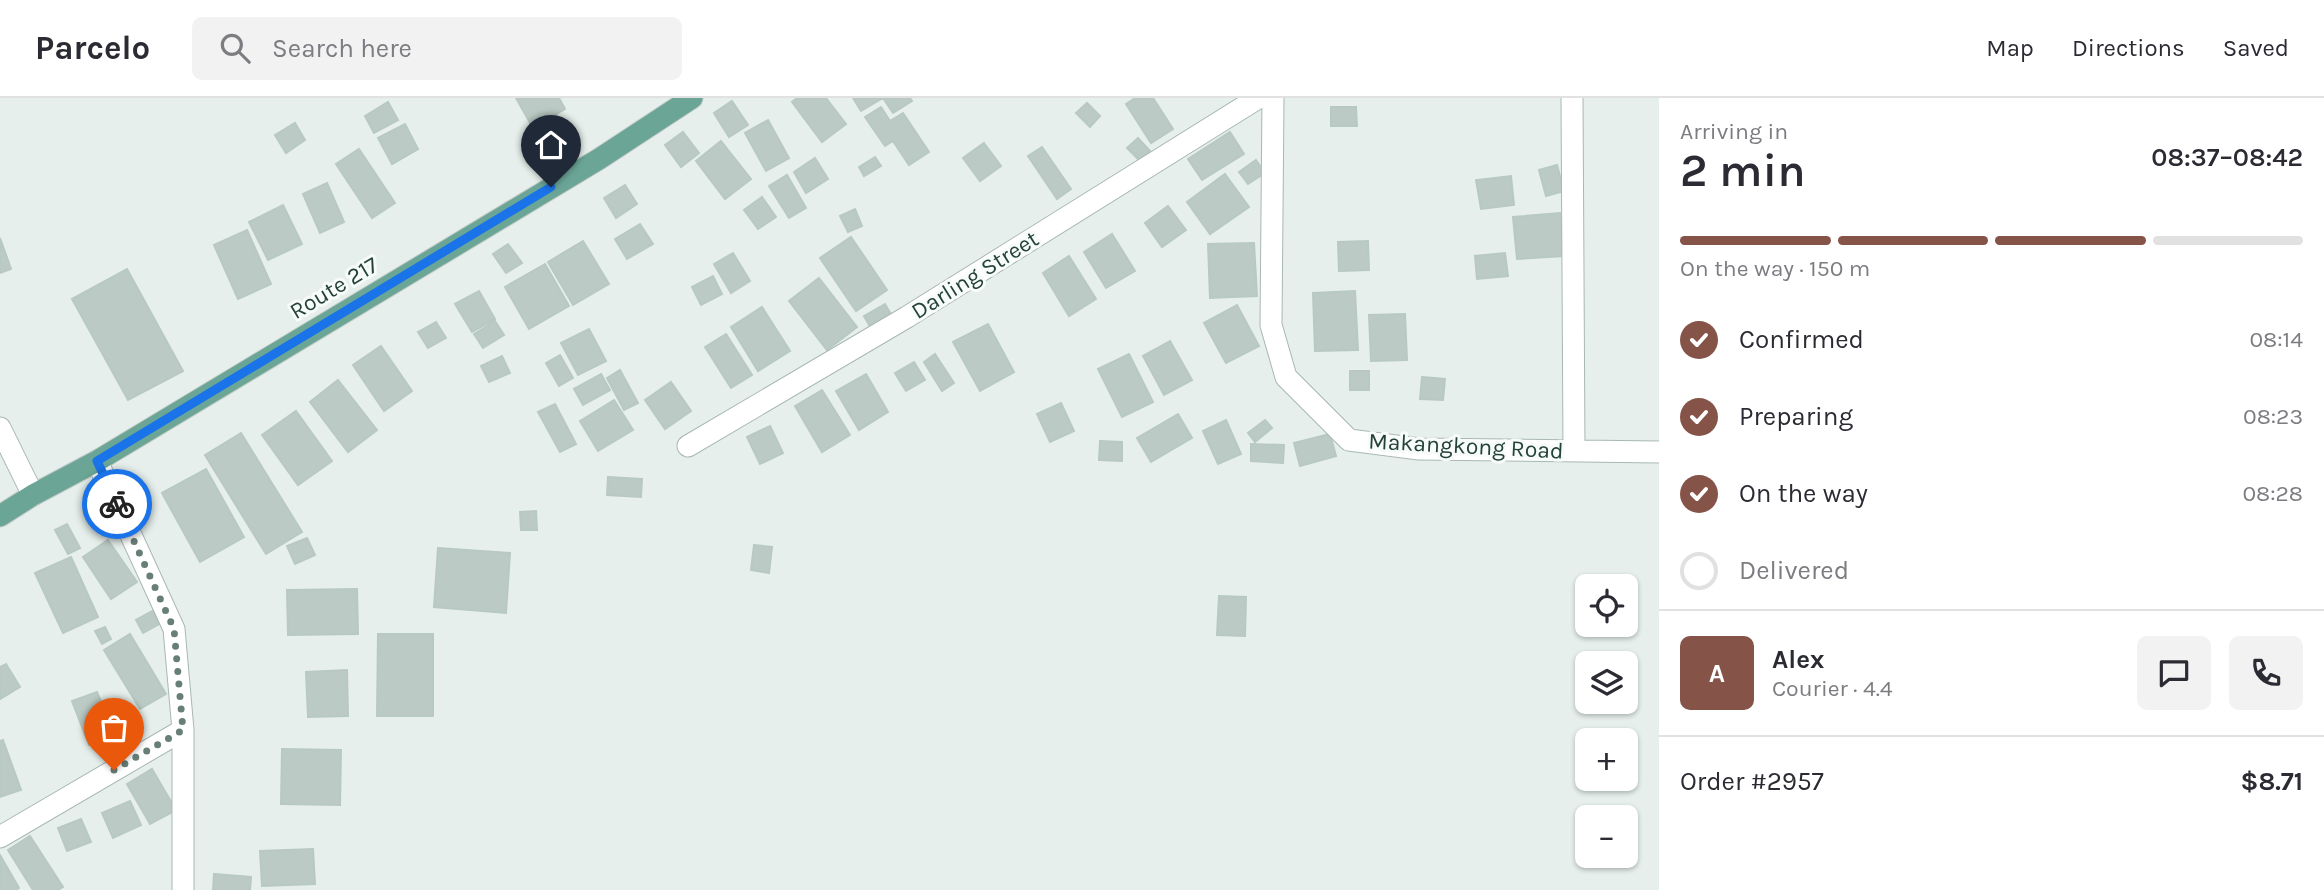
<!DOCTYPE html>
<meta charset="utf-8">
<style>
:root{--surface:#fff;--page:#f2f2f3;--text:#2b2b33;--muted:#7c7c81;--line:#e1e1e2;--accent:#855347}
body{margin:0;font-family:Karla,sans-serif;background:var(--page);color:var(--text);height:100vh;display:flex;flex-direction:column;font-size:26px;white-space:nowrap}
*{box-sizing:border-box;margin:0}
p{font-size:23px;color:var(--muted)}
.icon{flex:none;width:38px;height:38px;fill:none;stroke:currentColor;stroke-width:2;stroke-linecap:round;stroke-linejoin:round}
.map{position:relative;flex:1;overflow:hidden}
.panel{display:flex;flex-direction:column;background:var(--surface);width:665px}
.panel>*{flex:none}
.buttons{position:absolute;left:1575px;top:476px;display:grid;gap:14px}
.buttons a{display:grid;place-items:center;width:63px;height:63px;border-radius:10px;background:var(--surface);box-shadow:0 2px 5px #0004;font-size:35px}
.pin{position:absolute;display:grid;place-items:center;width:60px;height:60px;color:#fff;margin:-72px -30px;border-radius:50% 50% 50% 0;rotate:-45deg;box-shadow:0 0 7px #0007}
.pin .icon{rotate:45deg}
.courier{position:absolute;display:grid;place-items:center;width:70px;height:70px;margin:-35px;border:5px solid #1a73e8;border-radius:50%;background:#fff;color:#222;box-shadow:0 2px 9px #0007}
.headline em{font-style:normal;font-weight:600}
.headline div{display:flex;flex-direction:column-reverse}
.headline{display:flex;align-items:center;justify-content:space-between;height:119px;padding:0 21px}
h1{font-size:46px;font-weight:600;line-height:52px}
.bar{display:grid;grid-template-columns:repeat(4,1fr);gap:10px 7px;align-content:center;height:84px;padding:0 21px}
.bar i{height:9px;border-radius:5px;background:var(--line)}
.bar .selected{background:var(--accent)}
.bar p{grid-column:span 4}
.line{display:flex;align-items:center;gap:18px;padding:0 21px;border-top:2px solid var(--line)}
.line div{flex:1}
.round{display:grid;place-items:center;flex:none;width:74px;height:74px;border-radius:10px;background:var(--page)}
ol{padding:0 21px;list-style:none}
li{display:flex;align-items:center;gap:21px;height:77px}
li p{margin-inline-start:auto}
li .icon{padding:7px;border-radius:50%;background:var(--accent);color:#fff;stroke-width:4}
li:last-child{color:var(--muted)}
li i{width:38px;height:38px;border:4px solid var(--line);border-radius:50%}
header{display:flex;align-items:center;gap:42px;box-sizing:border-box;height:98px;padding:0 35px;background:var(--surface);border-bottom:2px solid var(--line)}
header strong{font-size:33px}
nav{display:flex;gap:38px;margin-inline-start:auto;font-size:24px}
.search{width:490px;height:63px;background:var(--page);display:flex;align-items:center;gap:18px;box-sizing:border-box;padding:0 24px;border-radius:10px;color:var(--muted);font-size:26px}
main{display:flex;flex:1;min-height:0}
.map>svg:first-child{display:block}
.building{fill:#bbcac4;stroke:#b8c9c2;stroke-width:2}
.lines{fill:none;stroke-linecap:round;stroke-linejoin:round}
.minor-casing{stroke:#a8b8b2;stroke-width:23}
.primary-casing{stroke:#c2cac8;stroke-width:23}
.minor{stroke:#fff;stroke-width:21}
.primary{stroke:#6aa596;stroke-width:21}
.done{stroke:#687f78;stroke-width:7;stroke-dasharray:0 12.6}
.route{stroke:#1a73e8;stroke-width:9}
.labels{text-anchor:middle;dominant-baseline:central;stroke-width:6;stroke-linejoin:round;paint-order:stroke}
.street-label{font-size:23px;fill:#24423a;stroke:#f7fbf9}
</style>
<header>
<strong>Parcelo</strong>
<div class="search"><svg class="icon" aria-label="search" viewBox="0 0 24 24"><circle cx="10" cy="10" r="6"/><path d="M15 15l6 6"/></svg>Search here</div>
<nav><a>Map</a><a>Directions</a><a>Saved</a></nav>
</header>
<main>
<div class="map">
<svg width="1659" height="792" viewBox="0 0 1659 792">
<rect width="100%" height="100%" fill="#e6efeb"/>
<path class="building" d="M516,0H559L565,11L533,30Z
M797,0H826L846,26L822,44L792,4Z
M853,0H910L912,3L893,15L883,0L861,13Z
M1135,0H1153L1173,31L1151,45L1126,6Z
M732,3L748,27L729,39L714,15Z
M388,4L398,22L374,35L365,18Z
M1087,5L1100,18L1090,29L1076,15Z
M881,9L890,23L903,15L929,54L909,67L893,43L885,48L865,19Z
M1331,9H1356L1357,28H1331Z
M768,22L789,60L766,73L745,35Z
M295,25L305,42L286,55L275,37Z
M405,26L418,51L392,66L378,40Z
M683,34L699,55L681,69L665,47Z
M1230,34L1244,56L1202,82L1188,61Z
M1138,40L1150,53L1140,63L1127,50Z
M721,43L751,81L725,101L696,63Z
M984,45L1001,68L980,83L963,60Z
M1042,49L1071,91L1057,101L1028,58Z
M359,51L395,105L372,120L336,66Z
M875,59L881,68L864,78L859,69Z
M815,60L828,81L806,95L794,74Z
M1256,62L1265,75L1248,86L1239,74Z
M1557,67L1564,93L1546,98L1539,72Z
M1225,76L1249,109L1210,136L1187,104Z
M787,77L806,110L789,120L769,88Z
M1511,78L1514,107L1481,111L1476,82Z
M327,85L344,124L320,135L303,96Z
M625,87L637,106L616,120L604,100Z
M762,99L776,119L758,131L744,112Z
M283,107L302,146L268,162L249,124Z
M1168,108L1186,132L1162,149L1145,125Z
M855,111L862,128L848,134L840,118Z
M1560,115L1564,158L1517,161L1513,119Z
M640,126L653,146L627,161L615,141Z
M247,132L271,186L238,201L214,147Z
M1112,136L1135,173L1106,190L1084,154Z
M851,139L887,192L856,213L820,160Z
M0,140L11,171L0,175Z
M583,143L609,186L573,207L548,164Z
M1368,143L1369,172L1339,173L1338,144Z
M1254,145L1257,198L1210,200L1208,146Z
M508,146L522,165L506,175L493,156Z
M733,155L750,183L731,195L714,166Z
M1505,155L1508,178L1477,181L1475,158Z
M1069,158L1096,201L1069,218L1043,175Z
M545,166L569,208L529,231L505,189Z
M127,171L183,273L128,302L72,201Z
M713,178L722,196L701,207L692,189Z
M819,180L857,229L827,252L789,203Z
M479,193L495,221L472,234L455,206Z
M1355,193L1358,252L1315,253L1313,195Z
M885,206L893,220L872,232L864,218Z
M1237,207L1259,248L1226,265L1204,225Z
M762,209L790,253L758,273L731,229Z
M1405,216L1407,262L1371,263L1369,217Z
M495,223L504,237L483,250L474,236Z
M436,224L446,240L428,250L418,234Z
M988,226L1014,274L980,293L953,244Z
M589,231L606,263L578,277L561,245Z
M726,236L752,277L731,290L705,249Z
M1170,243L1192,282L1164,297L1143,258Z
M381,248L412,293L384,313L353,267Z
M935,256L954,285L942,293L924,264Z
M1129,256L1153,304L1122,319L1098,271Z
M560,257L573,280L559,288L546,265Z
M502,258L510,275L489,284L481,268Z
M914,264L925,282L906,293L895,275Z
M620,272L638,305L624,312L607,280Z
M1350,273H1369V292H1350Z
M601,276L610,292L583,307L574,291Z
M866,276L888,314L859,332L836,293Z
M1422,279L1445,281L1443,302L1420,301Z
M338,282L377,332L348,354L310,304Z
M671,284L691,313L665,331L645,302Z
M822,292L850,337L822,354L795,308Z
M614,302L633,332L598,353L580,323Z
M1061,305L1074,333L1050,344L1037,316Z
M555,306L576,346L560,354L538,314Z
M296,313L332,363L298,387L262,337Z
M1178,316L1192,340L1151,364L1137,340Z
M1226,322L1241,356L1218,366L1203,333Z
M1265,322L1272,330L1255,344L1248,335Z
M770,328L783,355L760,366L747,339Z
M241,335L302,434L266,456L205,357Z
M1330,336L1336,358L1300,368L1294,345Z
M1100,343L1122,344V363L1099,362Z
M1251,346L1284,347L1283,365L1251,363Z
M206,371L244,439L200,464L162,395Z
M608,379L642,381L641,399L607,397Z
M536,413L537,432H521L520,414Z
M67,426L80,450L68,456L55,432Z
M307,440L315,457L295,466L287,448Z
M108,442L137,484L111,501L83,459Z
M754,447L772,449L769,475L751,472Z
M438,450L510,455L506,515L434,509Z
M71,459L98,519L63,535L35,475Z
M357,491L358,536L288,537L287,492Z
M1219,498L1246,499L1245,538L1217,537Z
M154,512L161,525L143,535L136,522Z
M105,529L111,541L102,546L95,533Z
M130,536L166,596L140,611L104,552Z
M378,536H433V618H377Z
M6,566L20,589L0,601V569Z
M347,572L348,618L308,619L306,574Z
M97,594L114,636L89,647L72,603Z
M3,642L21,692L0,699V643Z
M282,651L341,652L340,707L281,706Z
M152,671L176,712L150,726L127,686Z
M130,703L141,727L113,740L102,715Z
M81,721L91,744L67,753L58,730Z
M30,738L63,789L58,792H33L8,752Z
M313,751L315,786L262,788L260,753Z
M0,757L19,790L16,792H0Z
M214,776L251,779L250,792H213Z"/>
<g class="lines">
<defs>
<path id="minor" d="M1273,0L1271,227L1286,279L1349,342L1419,351L1659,354
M1572,0L1574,353
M0,330L33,397
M688,348L907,219L1258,0
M97,363L174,531L183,632V792
M0,739L183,632"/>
<path id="primary" d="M0,418L33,397L97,363L599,61L692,0"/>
</defs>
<use href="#minor" class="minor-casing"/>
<use href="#primary" class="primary-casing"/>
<use href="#minor" class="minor"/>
<use href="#primary" class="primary"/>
</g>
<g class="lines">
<path class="done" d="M114,672L183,632L174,531L117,406"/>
<path class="route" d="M117,406L97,363L551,89"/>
</g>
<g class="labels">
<g class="street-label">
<text transform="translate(975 177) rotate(-32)">Darling Street</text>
<text transform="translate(334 190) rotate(-31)">Route 217</text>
<text transform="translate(1466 348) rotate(3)">Makangkong Road</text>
</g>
</g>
</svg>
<div class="buttons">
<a><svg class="icon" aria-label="locate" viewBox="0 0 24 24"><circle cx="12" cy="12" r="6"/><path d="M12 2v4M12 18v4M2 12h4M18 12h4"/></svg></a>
<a><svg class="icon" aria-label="layers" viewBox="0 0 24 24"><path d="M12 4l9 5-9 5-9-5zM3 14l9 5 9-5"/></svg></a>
<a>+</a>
<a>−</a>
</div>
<div class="pin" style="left:114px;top:672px;background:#ea580c"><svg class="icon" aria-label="bag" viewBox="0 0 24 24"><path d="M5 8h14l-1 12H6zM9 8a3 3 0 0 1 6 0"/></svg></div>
<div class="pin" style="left:551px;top:89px;background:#1f2937"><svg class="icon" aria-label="home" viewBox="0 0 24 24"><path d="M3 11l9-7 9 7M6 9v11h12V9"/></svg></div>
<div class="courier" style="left:117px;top:406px"><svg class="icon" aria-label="bike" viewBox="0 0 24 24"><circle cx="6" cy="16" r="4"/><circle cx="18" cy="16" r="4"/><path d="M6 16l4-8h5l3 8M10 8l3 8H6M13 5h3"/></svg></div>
</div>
<section class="panel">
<div class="headline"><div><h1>2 min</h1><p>Arriving in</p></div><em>08:37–08:42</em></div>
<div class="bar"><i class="selected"></i><i class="selected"></i><i class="selected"></i><i></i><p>On the way · 150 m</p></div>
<ol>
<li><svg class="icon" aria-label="check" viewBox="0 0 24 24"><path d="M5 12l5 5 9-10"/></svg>Confirmed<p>08:14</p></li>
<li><svg class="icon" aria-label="check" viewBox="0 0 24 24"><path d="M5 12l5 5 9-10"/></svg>Preparing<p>08:23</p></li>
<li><svg class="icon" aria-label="check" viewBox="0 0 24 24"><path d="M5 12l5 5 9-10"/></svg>On the way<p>08:28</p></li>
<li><i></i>Delivered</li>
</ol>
<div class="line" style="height:126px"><b class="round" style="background:var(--accent);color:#fff">A</b><div><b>Alex</b><p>Courier · 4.4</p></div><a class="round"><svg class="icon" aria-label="chat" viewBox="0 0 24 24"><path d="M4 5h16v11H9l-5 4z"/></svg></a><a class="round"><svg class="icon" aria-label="phone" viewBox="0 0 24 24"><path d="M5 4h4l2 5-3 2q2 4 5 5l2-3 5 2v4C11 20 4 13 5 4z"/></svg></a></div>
<div class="line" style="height:91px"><div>Order #2957</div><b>$8.71</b></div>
</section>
</main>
